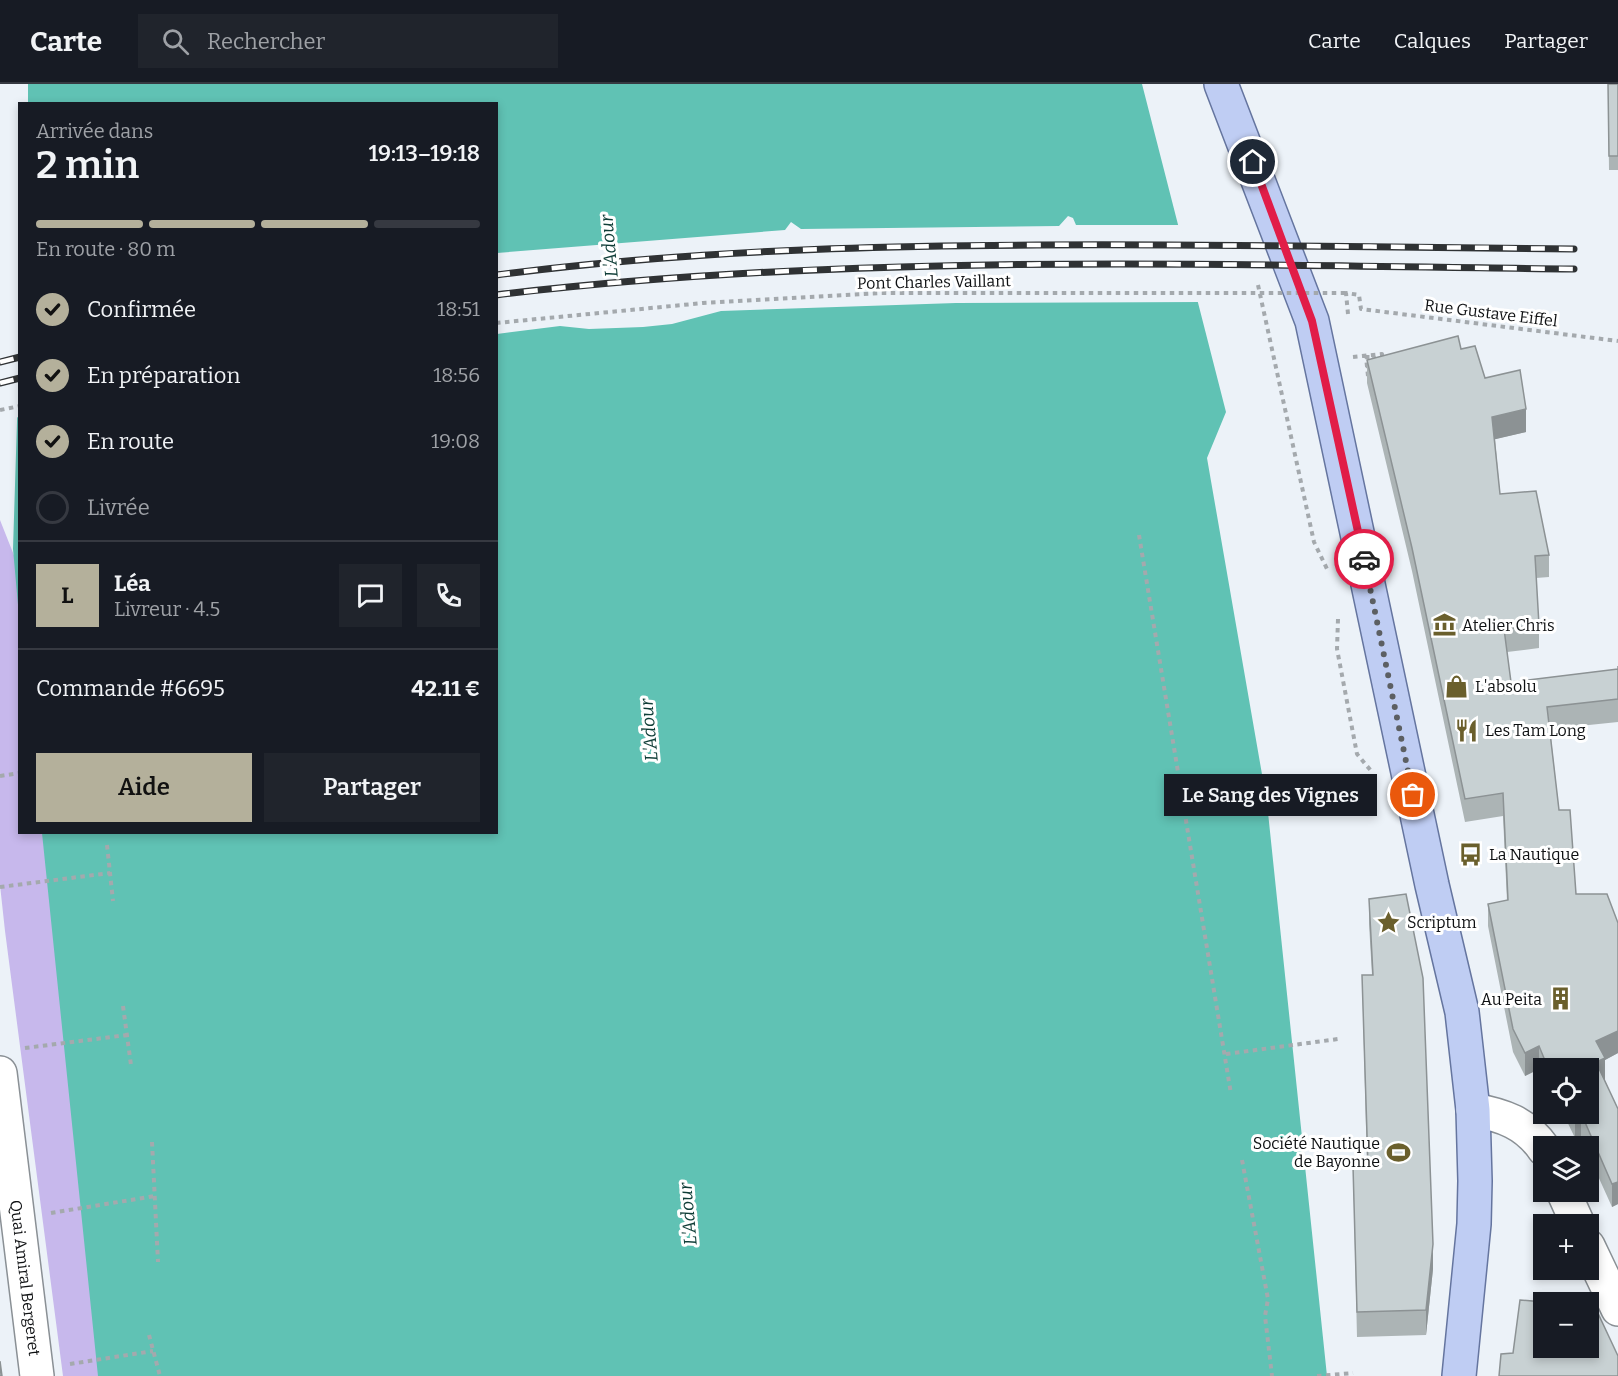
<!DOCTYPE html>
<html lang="fr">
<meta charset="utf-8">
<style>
:root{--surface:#171b24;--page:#20242c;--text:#f1f3f6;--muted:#9ea1a6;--line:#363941;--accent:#b4b09b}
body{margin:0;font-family:Bitter,serif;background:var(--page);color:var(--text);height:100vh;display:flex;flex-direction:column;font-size:22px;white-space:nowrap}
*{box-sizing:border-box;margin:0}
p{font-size:20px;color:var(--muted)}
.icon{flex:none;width:33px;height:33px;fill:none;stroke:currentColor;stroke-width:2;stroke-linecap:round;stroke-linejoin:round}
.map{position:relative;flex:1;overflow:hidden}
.panel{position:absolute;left:18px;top:18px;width:480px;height:732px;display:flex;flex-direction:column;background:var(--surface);border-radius:0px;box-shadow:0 3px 9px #0003}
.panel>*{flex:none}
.fabs{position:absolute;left:1533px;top:974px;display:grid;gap:12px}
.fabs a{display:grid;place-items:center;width:66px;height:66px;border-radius:0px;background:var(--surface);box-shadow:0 3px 9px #0003;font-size:30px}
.pin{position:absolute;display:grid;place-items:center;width:51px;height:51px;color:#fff;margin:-26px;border:3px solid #fff;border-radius:50%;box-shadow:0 2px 6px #0007}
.courier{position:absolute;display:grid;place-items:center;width:60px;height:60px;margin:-30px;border:4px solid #e11d48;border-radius:50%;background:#fff;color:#222;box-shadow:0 2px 8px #0007}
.bubble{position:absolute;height:42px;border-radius:0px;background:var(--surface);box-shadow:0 3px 9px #0003;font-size:20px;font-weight:600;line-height:42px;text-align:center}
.head em{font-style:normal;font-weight:600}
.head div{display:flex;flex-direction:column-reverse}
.head{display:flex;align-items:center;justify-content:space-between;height:102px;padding:0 18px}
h1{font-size:39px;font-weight:600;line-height:45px}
.bar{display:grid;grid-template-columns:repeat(4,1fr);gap:9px 6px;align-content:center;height:72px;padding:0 18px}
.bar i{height:8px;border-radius:4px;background:var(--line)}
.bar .active{background:var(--accent)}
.bar p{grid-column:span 4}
.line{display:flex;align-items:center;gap:15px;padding:0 18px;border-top:2px solid var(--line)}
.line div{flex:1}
.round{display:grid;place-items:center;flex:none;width:63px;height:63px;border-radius:0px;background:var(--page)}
ol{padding:0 18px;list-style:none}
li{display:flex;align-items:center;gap:18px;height:66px}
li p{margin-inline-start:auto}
li .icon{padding:6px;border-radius:50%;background:var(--accent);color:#111;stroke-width:4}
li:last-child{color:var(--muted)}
li i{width:33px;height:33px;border:3px solid var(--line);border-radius:50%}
.button{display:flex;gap:12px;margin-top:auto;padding:12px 18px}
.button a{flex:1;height:69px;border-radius:0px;background:var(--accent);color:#111;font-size:24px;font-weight:600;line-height:69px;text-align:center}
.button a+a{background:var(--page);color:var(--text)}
header{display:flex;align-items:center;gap:36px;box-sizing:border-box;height:84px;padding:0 30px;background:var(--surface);border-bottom:2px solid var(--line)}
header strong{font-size:28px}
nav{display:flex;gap:33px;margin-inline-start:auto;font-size:21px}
.search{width:420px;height:54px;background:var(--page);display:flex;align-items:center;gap:15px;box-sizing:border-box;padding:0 21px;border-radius:0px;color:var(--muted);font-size:22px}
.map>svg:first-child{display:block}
.green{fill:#c7b8ec}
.water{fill:#60c2b4}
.pier{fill:#ecf2f8}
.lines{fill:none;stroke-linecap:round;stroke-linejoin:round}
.minor-casing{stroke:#8a9095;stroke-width:36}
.major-casing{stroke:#65759f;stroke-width:36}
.path{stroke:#a4a9ad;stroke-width:4;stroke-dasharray:4.5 4.5;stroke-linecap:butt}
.minor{stroke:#fff;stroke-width:33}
.major{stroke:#bfcdf3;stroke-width:33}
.rail-casing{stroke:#2f3234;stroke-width:7}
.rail{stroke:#fff;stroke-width:4.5;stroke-dasharray:14;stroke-linecap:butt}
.path-bridge{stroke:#a4a9ad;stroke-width:4;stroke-dasharray:4.5 4.5;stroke-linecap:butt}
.wall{fill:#acb4b5}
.shaded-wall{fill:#8c9294}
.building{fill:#c8d1d3;stroke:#8c9294;stroke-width:1.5}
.done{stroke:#5c5f62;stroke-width:6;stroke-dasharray:0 10.8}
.route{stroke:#e11d48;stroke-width:8}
.labels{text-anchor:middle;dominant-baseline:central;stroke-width:6;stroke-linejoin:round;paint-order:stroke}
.street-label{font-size:16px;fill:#0e1012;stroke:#fff}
.poi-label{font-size:16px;fill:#0e1012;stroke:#fff;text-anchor:start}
.water-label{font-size:18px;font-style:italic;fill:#0f3d37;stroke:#fff}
</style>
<header>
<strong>Carte</strong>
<div class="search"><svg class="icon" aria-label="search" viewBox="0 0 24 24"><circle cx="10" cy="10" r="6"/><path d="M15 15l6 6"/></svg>Rechercher</div>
<nav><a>Carte</a><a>Calques</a><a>Partager</a></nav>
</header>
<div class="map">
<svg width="1618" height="1292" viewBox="0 0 1618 1292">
<rect width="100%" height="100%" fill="#ecf2f8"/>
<path class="green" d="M0,436L19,484L20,748L53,749L103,1292H63L5,847L0,801Z"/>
<path class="water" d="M28,0H1142L1226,328L1207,374L1267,719L1327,1292H98L42,749L496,748V20H28Z
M19,274V532L13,465Z"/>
<path class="pier" d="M1068,132L1073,134L1076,141H1181L1201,218L956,219L721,227L672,240L643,243L589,245L560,242L497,250V169L785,146L791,138L801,145L1059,142Z
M20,271L19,333L14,334L17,274Z"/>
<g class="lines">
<defs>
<path id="minor" d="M0,989L37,1292
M1473,1026C1503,1031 1526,1039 1544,1065
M1563,1107L1578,1140
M1588,1162L1618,1225"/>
<path id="major" d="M1221,0L1312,237L1432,801L1462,928L1473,1026L1475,1097L1474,1140L1459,1292"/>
</defs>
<use href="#minor" class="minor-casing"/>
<use href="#major" class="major-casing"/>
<path class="path" d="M1258,201L1314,458L1328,487
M1348,230L1346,209L1359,211L1361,225L1618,257
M1353,273L1382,270L1383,278
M1368,284L1367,273H1374L1375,279
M1368,292L1366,273H1369
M0,326L20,322
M1139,451L1231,1010
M1338,535L1337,565L1357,670L1372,688
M0,692L20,689
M107,761L113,817
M0,803L110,789
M123,922L131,981
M25,964L127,951
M1226,970L1338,955
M152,1058L158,1178
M1242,1076L1268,1215L1265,1232L1272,1292
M51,1129L155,1112
M149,1251L160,1292
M70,1280L153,1267
M1317,1292L1353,1289"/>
<use href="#minor" class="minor"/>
<use href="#major" class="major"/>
<defs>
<path id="rail" d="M496,191C719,162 944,160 1168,161C1303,162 1439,163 1574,165
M496,211C854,168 1215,181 1574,185
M0,278L20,273
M0,299L20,294"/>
</defs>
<use href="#rail" class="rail-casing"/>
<use href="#rail" class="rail"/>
<path class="path-bridge" d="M496,239L703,219L880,209H1346"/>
</g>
<path class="wall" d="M1608,0H1618V86H1609Z
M1461,265L1526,348L1495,355L1500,410L1549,471V493L1536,494L1539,541V564L1507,568L1511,598L1618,585V582V638L1550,645L1559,726L1576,810L1618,839V969L1605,976V997L1618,1025V1120L1612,1123L1588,1070V1062H1585L1581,1052L1575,1054L1563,1029H1588V984H1544V995L1539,985L1525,992L1513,968L1488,842V820L1507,817L1503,732L1465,738L1412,487L1367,299V276Z
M1369,815L1433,1185L1426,1251L1357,1253L1353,1082H1367L1362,891H1372L1369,840Z"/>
<path class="shaded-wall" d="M1526,325V348L1492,356V333Z
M1618,947V969L1605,976V997L1596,1001V957Z
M1539,962V985L1525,992V969Z
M1550,977V984H1546V979Z
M1581,1029V1052L1575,1054V1031Z
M1618,1098V1120L1612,1123V1100Z
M1433,1160V1185L1426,1251V1226Z"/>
<path class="building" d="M1608,0H1618V72H1609Z
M1458,252L1461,265L1475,262L1485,294L1520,286L1526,325L1492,333L1500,410L1536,407L1549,471L1535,472L1539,541L1504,545L1511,598L1618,585V582V615L1547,623L1559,726H1570L1576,810H1607L1618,839V947L1596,957L1605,974L1596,978L1618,1025V1098L1612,1100L1581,1029H1588V984H1553L1550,977L1546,979L1539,962L1525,969L1513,945L1488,820L1508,816L1503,709L1465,715L1412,464L1367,276Z
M1406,810L1423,894L1433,1160L1426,1226L1357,1228L1353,1082H1368L1362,891H1373L1369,815Z
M1520,1216L1544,1218V1263H1588V1222L1595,1223L1618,1272V1292H1499L1501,1270L1513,1269Z
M0,1277L2,1292H0Z"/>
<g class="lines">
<path class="done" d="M1364,475L1413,711"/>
<path class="route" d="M1253,78L1312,237L1364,475"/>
</g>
<defs>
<symbol id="museum-bare" viewBox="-9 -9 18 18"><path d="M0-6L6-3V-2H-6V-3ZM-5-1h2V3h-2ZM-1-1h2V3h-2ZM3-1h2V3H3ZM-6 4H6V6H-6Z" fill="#6a5f2c" stroke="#fff" stroke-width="2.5" paint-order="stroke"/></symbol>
<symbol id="shop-bare" viewBox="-9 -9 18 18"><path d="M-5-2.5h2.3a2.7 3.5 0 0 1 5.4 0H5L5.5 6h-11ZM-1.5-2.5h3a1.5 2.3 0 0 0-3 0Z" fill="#6a5f2c" stroke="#fff" stroke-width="2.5" paint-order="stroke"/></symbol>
<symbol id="restaurant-bare" viewBox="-9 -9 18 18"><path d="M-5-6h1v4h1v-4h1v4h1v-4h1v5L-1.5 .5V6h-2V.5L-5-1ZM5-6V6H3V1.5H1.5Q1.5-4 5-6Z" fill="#6a5f2c" stroke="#fff" stroke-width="2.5" paint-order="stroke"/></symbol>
<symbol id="bus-bare" viewBox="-9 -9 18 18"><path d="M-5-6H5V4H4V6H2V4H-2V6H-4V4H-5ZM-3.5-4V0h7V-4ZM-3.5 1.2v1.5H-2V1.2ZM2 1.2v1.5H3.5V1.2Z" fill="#6a5f2c" stroke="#fff" stroke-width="2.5" paint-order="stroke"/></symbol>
<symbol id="sight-bare" viewBox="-9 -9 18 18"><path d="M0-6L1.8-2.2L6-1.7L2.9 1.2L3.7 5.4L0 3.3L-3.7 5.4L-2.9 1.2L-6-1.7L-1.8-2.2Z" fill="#6a5f2c" stroke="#fff" stroke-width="2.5" paint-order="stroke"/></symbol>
<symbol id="building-bare" viewBox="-9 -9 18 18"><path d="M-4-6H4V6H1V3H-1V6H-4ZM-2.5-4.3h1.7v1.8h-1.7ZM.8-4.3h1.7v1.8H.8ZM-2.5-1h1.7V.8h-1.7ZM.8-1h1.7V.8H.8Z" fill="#6a5f2c" stroke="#fff" stroke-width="2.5" paint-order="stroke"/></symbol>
<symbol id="stadium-bare" viewBox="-9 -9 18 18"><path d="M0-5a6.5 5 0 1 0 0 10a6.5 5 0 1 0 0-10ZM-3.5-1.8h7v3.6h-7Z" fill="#6a5f2c" stroke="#fff" stroke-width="2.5" paint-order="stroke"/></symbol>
</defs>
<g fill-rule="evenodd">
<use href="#museum-bare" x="1428" y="524" width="33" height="33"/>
<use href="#shop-bare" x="1440" y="586" width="33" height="33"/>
<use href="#restaurant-bare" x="1450" y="630" width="33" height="33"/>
<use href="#bus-bare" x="1454" y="754" width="33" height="33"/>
<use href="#sight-bare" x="1372" y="822" width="33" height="33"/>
<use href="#building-bare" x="1544" y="898" width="33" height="33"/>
<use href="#stadium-bare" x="1382" y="1052" width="33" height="33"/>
</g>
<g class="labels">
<g class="street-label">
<text transform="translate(934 198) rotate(-1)">Pont Charles Vaillant</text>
<text transform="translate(1491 229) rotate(7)">Rue Gustave Eiffel</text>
<text transform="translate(25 1194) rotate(83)">Quai Amiral Bergeret</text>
</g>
<g class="poi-label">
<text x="1462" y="541">Atelier Chris</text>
<text x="1475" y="602">L'absolu</text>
<text x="1485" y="646">Les Tam Long</text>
<text x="1489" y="770">La Nautique</text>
<text x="1407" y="838">Scriptum</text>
<text x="1542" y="915" text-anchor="end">Au Peita</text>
<text x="1380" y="1059" text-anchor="end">Société Nautique<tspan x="1380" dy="18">de Bayonne</tspan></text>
</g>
<g class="water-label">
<text transform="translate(609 162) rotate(-95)">L'Adour</text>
<text transform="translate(649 646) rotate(-95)">L'Adour</text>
<text transform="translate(688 1130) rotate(-95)">L'Adour</text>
</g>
</g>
</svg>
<div class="fabs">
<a><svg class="icon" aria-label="locate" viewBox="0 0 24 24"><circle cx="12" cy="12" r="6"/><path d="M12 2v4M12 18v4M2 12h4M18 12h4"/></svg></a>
<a><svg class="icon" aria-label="layers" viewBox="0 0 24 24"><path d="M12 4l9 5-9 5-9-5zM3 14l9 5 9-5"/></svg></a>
<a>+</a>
<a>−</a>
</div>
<div class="pin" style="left:1413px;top:711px;background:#ea580c"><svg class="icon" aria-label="bag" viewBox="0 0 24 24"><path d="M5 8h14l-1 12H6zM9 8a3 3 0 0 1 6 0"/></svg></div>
<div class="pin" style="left:1253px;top:78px;background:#1f2937"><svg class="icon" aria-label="home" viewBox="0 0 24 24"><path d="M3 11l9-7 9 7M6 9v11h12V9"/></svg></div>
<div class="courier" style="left:1364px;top:475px"><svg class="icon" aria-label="car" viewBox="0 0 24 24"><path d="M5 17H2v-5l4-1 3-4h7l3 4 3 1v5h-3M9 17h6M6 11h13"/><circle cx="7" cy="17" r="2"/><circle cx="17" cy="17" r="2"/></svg></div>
<div class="bubble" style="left:1164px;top:690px;width:213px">Le Sang des Vignes</div>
<section class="panel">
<div class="head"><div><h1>2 min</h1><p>Arrivée dans</p></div><em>19:13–19:18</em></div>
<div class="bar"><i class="active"></i><i class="active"></i><i class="active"></i><i></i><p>En route · 80 m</p></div>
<ol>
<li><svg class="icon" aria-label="check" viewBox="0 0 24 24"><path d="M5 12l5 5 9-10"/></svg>Confirmée<p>18:51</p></li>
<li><svg class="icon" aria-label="check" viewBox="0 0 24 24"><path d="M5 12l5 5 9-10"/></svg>En préparation<p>18:56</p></li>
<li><svg class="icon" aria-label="check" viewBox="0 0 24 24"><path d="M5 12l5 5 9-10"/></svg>En route<p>19:08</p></li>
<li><i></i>Livrée</li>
</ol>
<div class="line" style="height:108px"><b class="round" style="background:var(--accent);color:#111">L</b><div><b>Léa</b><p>Livreur · 4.5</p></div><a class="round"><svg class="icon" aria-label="chat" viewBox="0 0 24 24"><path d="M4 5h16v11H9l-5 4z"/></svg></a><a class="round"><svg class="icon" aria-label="phone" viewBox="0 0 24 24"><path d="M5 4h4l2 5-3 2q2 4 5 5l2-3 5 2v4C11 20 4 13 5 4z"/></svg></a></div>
<div class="line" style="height:78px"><div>Commande #6695</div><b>42.11 €</b></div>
<div class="button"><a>Aide</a><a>Partager</a></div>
</section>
</div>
